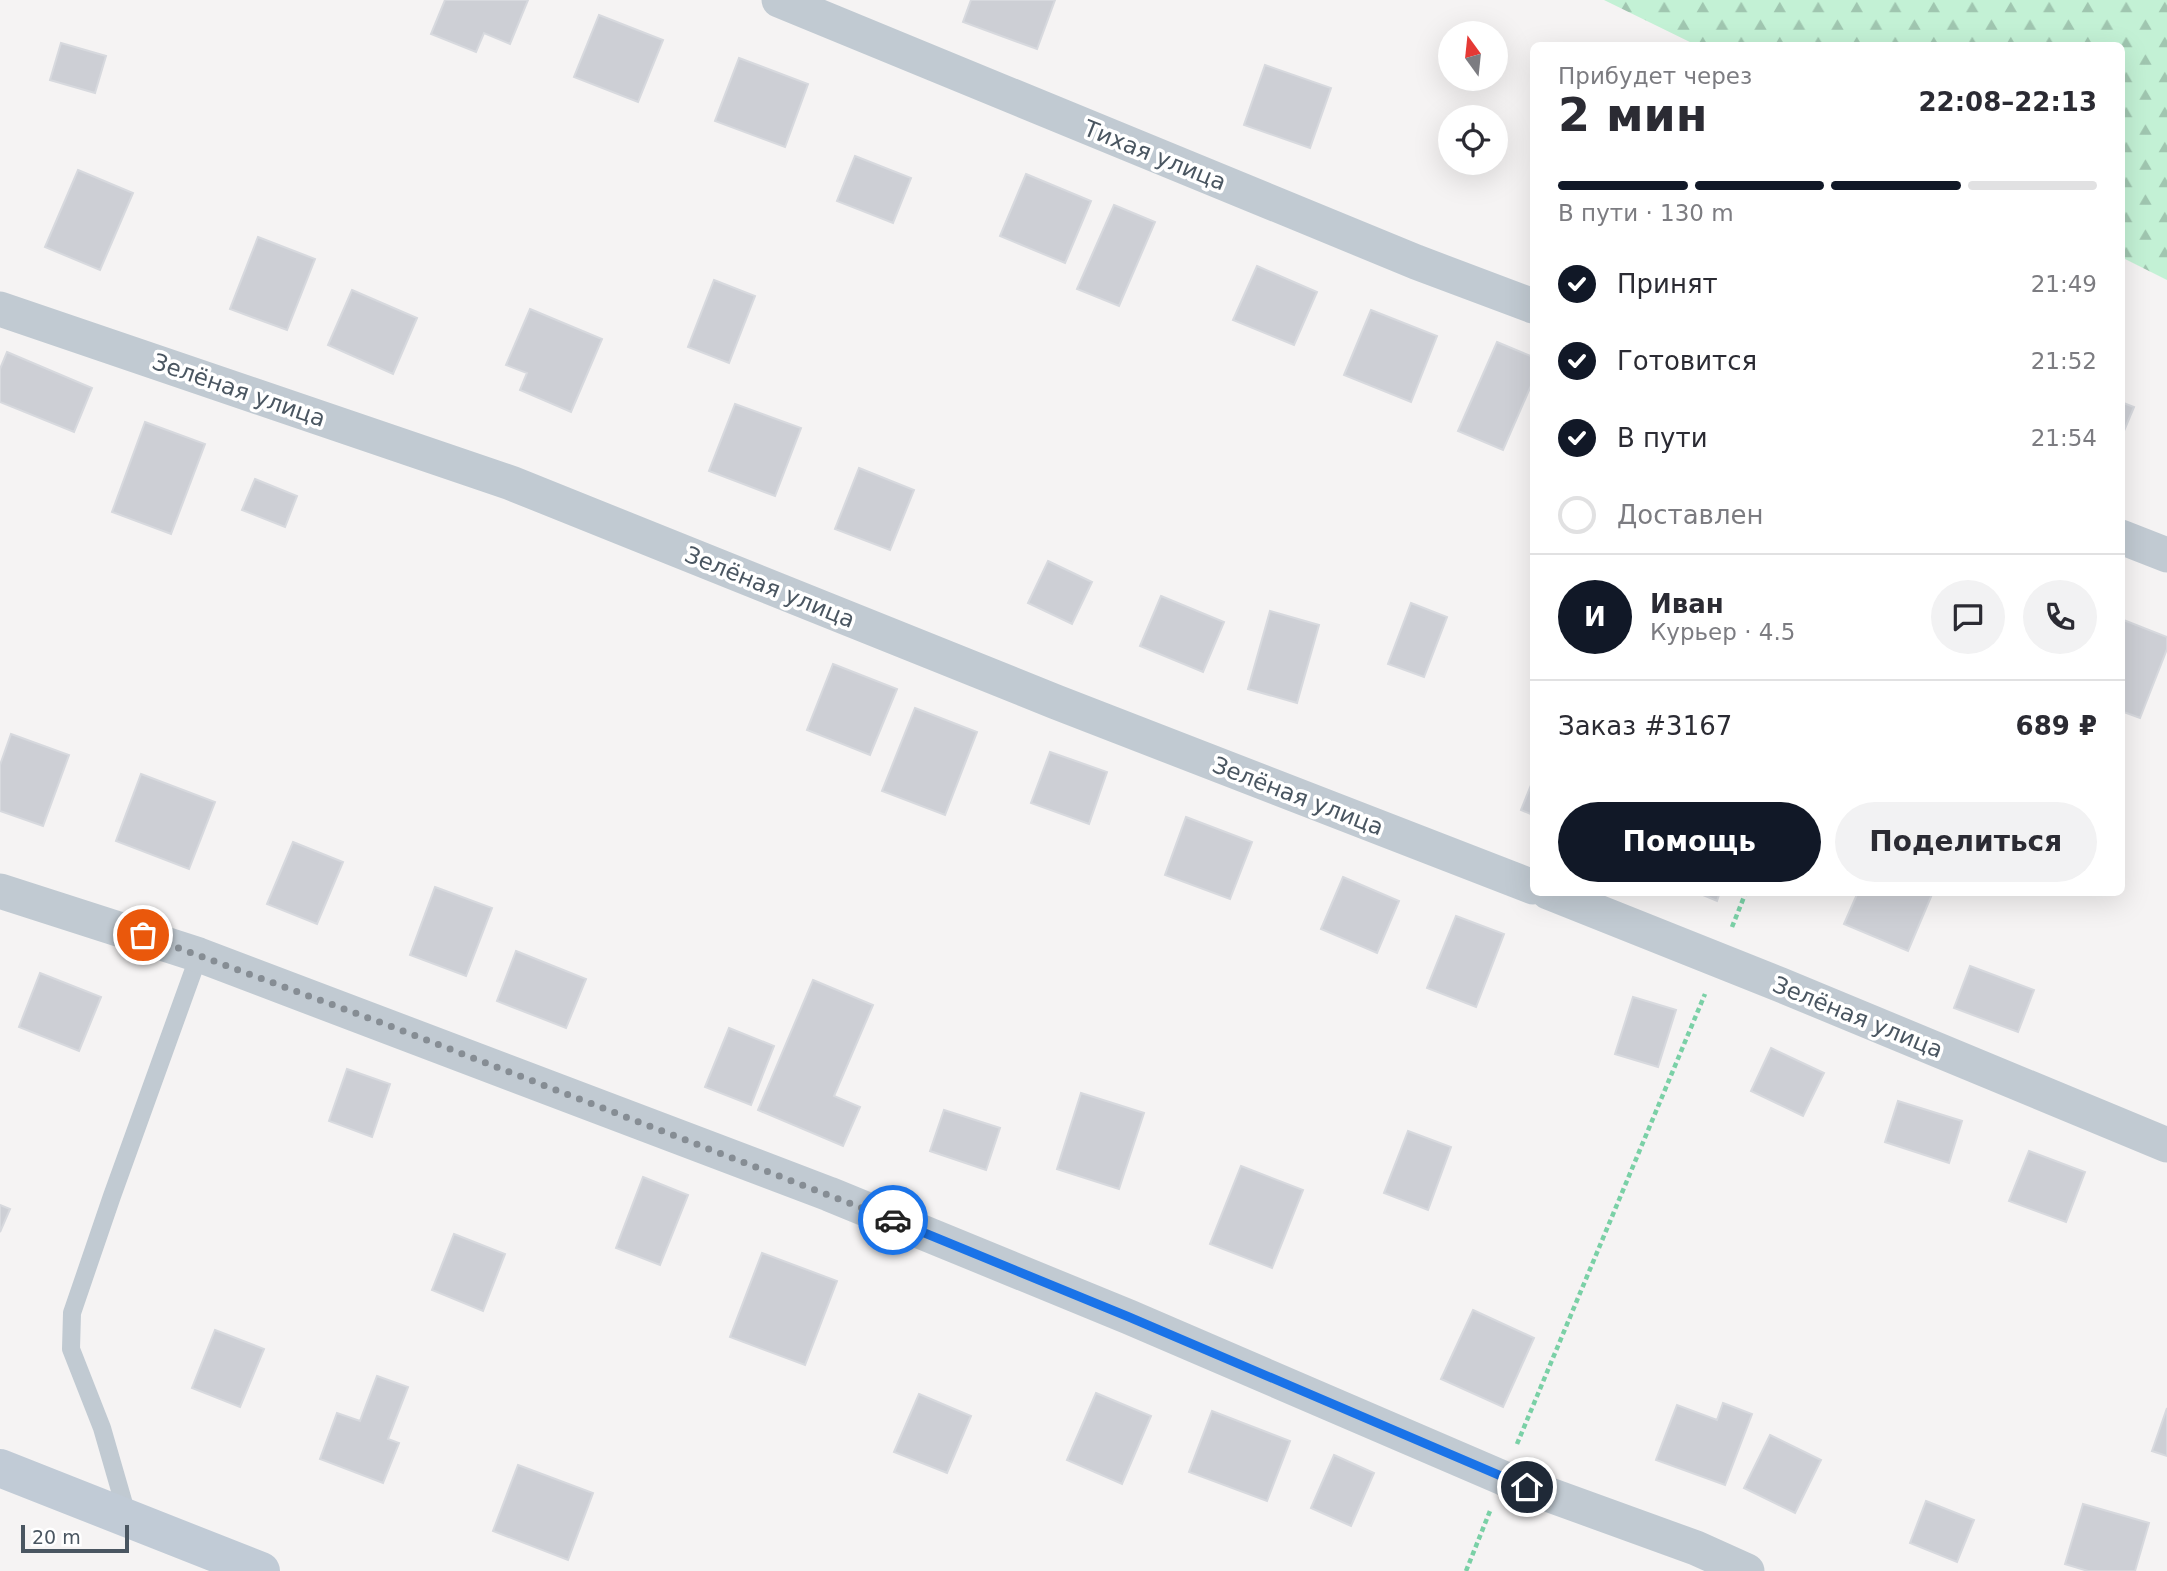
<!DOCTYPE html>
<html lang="ru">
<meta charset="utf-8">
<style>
:root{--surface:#fff;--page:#f2f2f3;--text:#2b2b33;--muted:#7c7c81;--line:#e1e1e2;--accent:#111827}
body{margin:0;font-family:"DejaVu Sans",sans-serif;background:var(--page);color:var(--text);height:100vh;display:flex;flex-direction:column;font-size:26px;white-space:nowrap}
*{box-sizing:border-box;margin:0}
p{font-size:23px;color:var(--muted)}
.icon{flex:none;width:38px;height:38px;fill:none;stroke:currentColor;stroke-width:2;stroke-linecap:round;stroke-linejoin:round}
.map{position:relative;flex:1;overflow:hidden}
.sheet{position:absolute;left:1530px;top:42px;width:595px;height:854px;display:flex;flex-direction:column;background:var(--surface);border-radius:10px;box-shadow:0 7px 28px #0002}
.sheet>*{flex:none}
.needle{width:46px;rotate:345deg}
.fabs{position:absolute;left:1438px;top:21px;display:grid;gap:14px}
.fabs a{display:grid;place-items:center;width:70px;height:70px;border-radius:50%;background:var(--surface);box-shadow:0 7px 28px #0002;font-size:35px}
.scale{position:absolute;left:21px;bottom:18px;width:108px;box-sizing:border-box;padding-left:7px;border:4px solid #4a5661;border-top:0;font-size:19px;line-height:24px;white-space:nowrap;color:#4a5661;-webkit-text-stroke:5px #fff;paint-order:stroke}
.pin{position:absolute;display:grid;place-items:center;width:60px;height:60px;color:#fff;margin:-30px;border:4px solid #fff;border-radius:50%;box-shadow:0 2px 7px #0007}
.courier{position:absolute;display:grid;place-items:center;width:70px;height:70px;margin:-35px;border:5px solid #1a73e8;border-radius:50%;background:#fff;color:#222;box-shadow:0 2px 9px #0007}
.overview em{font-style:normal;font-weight:700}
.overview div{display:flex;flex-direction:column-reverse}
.overview{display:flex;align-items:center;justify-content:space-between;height:119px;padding:0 28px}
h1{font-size:46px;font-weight:700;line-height:52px}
.bar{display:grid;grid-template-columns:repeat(4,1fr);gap:10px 7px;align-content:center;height:84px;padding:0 28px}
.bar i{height:9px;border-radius:5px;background:var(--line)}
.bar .active{background:var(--accent)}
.bar p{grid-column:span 4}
.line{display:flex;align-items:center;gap:18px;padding:0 28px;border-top:2px solid var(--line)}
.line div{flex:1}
.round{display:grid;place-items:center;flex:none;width:74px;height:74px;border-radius:37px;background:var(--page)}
ol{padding:0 28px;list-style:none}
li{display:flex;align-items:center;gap:21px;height:77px}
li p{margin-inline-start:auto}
li .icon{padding:7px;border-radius:50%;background:var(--accent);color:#fff;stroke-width:4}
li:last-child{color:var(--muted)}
li i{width:38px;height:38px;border:4px solid var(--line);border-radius:50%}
.button{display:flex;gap:14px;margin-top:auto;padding:14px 28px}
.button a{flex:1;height:80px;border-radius:42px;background:var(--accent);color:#fff;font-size:28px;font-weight:700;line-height:80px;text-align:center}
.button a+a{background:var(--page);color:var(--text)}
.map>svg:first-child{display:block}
.forest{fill:url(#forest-firs)}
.building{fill:#cdcfd5;stroke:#d7d9de;stroke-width:2}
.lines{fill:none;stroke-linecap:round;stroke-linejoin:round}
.path{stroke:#7ad0a6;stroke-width:4.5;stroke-dasharray:5 3.5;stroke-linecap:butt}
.lane{stroke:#c1cad2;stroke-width:18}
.street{stroke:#c1cad2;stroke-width:35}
.secondary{stroke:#c1cbd6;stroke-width:38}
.done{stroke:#868d94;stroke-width:7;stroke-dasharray:0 12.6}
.route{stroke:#1a73e8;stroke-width:9}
.labels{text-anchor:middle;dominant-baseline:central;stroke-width:7;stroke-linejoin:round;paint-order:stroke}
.street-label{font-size:23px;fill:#4a5661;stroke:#fff}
</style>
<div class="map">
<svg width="2167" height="1571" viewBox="0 0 2167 1571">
<defs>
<pattern id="forest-firs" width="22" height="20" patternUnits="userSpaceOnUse" patternTransform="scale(1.75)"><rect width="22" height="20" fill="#c3f1d5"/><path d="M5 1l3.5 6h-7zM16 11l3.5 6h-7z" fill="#a0c6b0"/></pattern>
</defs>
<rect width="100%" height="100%" fill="#f5f3f3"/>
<path class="forest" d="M1604,0H2167V280L2121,257V46L1696,45Z"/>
<path class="building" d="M445,0H528L510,44L484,33L476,52L431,34Z
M971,0H1055L1037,49L963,22Z
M599,15L663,40L638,102L574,77Z
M61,43L106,56L95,93L50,80Z
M739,58L808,84L785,147L715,121Z
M1265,65L1331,88L1310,148L1244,125Z
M855,156L911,178L893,223L837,201Z
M78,170L133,193L100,270L45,247Z
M1026,174L1091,201L1065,263L1000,236Z
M1114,205L1155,222L1119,306L1077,289Z
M258,237L315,259L287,330L230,309Z
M1257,266L1317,292L1294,345L1233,320Z
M714,280L755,296L729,363L688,347Z
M352,290L417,318L393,374L328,345Z
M530,309L602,339L571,412L520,390L527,373L506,365Z
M1371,310L1437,336L1411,402L1344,375Z
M1497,342L1533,357V381L1503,450L1458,431Z
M7,352L92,388L74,432L0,402V369Z
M2121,402L2134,407L2121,438Z
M735,404L801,428L775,496L709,471Z
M145,422L205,444L171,534L112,512Z
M859,468L914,490L890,550L835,529Z
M255,479L297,496L285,527L242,510Z
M1048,561L1092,582L1072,624L1028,603Z
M1161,596L1224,622L1203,672L1140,646Z
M1411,603L1447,617L1424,677L1388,664Z
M1270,611L1319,625L1297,703L1248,689Z
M2121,619L2167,637V649L2140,718L2121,711Z
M833,664L897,689L870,755L807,730Z
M915,708L977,732L945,815L882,791Z
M11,734L69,755L43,826L0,811V765Z
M1050,752L1107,772L1089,824L1031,803Z
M141,774L215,802L189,869L116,841Z
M1533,780V815L1521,810Z
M1186,817L1252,842L1230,899L1165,875Z
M293,842L343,862L317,924L267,904Z
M1343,877L1399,901L1377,953L1321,929Z
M435,887L492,908L466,976L410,955Z
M1696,892H1720L1717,901Z
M1858,892H1933L1908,951L1844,924Z
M1456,916L1504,934L1476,1007L1427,988Z
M516,951L586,979L566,1028L497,1001Z
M1970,966L2034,990L2018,1032L1954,1008Z
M40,973L101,997L79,1051L19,1027Z
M813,980L873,1005L834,1096L860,1107L843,1146L758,1110Z
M1633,997L1676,1010L1658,1067L1615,1054Z
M729,1028L774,1046L751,1105L705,1087Z
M1771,1048L1824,1073L1803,1116L1751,1091Z
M347,1069L390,1084L372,1137L329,1121Z
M1081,1093L1144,1113L1119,1189L1057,1169Z
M1898,1101L1962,1121L1949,1163L1885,1142Z
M944,1110L1000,1128L986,1170L930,1151Z
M1408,1131L1451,1147L1428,1210L1384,1193Z
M2029,1151L2085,1172L2066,1222L2009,1201Z
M1241,1166L1303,1190L1272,1268L1210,1244Z
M643,1177L688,1195L660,1265L616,1248Z
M0,1205L10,1209L0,1232Z
M454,1234L505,1254L483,1311L432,1290Z
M762,1253L837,1281L805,1365L730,1337Z
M1473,1310L1534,1338L1503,1407L1441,1379Z
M215,1330L264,1349L240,1407L192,1388Z
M377,1376L408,1387L388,1439L399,1443L383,1483L320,1459L337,1413L360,1421Z
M1096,1393L1151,1416L1122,1484L1067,1460Z
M919,1394L971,1416L947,1473L894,1452Z
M1723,1403L1752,1414L1725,1485L1656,1460L1677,1405L1717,1420Z
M2167,1408V1456L2152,1451Z
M1212,1411L1290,1441L1267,1501L1189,1472Z
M1770,1435L1821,1460L1795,1513L1744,1488Z
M1334,1455L1374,1473L1351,1526L1311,1508Z
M518,1465L593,1493L568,1560L493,1531Z
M1926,1501L1974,1520L1957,1562L1910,1543Z
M2083,1504L2149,1523L2135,1571H2088L2065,1564Z"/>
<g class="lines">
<path class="path" d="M1732,927L1746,892
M1517,1444L1705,994
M1466,1571L1490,1511"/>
<path class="lane" d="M128,1518L102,1428L71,1349L72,1313L112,1196L199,955"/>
<path class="street" d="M779,0L1416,262L1533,306
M0,309L511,483L1056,702L1533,887
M2121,537L2167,555
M0,891L199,955L829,1194L1129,1317L1503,1478L1696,1548L1747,1571
M1548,892L1781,985L2167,1145"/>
<path class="secondary" d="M0,1468L261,1571"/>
</g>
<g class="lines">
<path class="done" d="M143,935L385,1024L893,1220"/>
<path class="route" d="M893,1220L1129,1317L1527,1487"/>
</g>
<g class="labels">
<g class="street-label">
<text transform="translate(1155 155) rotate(22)">Тихая улица</text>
<text transform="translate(239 390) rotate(19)">Зелёная улица</text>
<text transform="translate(770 587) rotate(22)">Зелёная улица</text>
<text transform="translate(1298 796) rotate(21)">Зелёная улица</text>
<text transform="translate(1858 1017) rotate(22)">Зелёная улица</text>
</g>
</g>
</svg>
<div class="fabs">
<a><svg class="needle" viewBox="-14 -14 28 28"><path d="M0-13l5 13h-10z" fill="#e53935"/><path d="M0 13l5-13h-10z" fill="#7c7c81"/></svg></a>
<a><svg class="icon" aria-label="locate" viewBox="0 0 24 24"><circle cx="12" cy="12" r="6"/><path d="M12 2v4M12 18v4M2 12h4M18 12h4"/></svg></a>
</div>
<div class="scale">20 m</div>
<div class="pin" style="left:143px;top:935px;background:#ea580c"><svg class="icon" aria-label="bag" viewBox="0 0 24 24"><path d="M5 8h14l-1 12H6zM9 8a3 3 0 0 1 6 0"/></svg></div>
<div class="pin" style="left:1527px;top:1487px;background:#1f2937"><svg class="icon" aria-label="home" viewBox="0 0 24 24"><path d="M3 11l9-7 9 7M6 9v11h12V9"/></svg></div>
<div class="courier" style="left:893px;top:1220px"><svg class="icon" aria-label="car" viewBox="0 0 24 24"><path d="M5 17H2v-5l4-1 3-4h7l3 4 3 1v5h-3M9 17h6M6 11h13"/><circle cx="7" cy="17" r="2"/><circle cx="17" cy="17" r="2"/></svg></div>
<section class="sheet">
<div class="overview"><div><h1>2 мин</h1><p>Прибудет через</p></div><em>22:08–22:13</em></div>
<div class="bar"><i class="active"></i><i class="active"></i><i class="active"></i><i></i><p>В пути · 130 m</p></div>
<ol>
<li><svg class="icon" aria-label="check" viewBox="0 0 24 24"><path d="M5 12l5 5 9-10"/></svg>Принят<p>21:49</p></li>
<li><svg class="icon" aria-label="check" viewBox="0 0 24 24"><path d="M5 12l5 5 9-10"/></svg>Готовится<p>21:52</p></li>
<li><svg class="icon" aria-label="check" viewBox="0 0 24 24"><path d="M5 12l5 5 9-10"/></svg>В пути<p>21:54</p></li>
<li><i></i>Доставлен</li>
</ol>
<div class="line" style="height:126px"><b class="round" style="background:var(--accent);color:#fff">И</b><div><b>Иван</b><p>Курьер · 4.5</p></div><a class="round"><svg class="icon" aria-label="chat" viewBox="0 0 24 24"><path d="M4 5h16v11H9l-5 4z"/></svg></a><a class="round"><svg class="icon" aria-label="phone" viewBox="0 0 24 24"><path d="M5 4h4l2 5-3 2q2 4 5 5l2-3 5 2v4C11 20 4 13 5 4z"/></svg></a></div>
<div class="line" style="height:91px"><div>Заказ #3167</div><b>689 ₽</b></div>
<div class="button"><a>Помощь</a><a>Поделиться</a></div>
</section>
</div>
